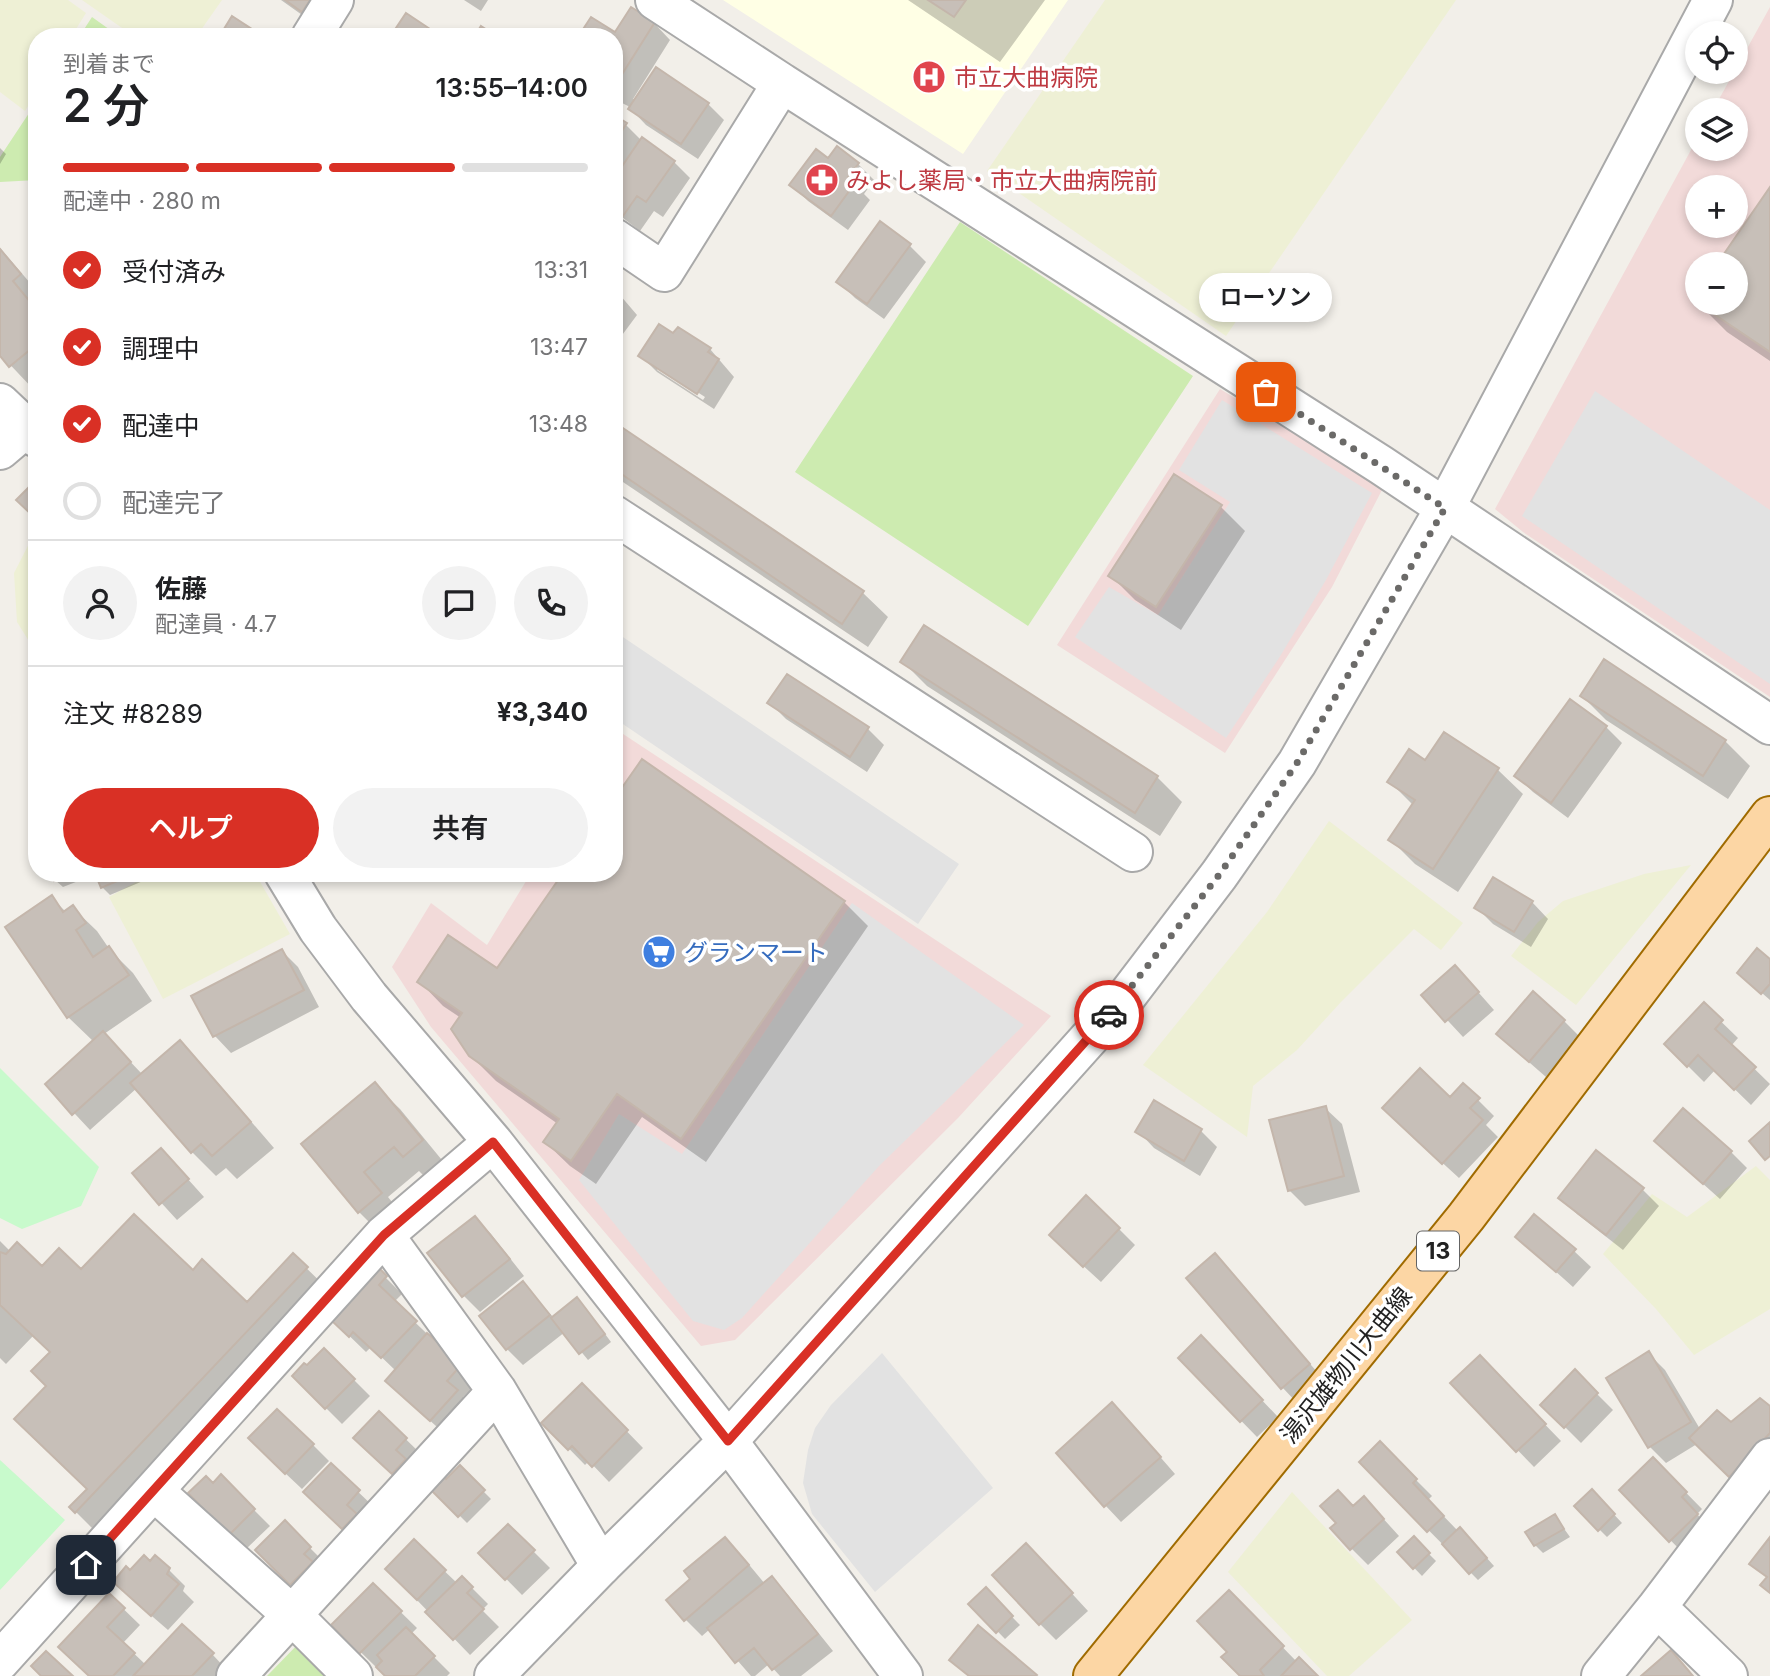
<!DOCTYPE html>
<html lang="ja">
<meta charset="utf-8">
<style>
:root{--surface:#fff;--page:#f2f2f2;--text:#202124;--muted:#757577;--line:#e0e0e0;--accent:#d93025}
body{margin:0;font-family:Inter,"Noto Sans JP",sans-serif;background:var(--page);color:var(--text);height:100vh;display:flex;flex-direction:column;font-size:26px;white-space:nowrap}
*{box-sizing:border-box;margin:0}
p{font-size:23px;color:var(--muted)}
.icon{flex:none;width:38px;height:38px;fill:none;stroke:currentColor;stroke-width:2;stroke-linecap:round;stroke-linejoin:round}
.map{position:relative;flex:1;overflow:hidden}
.drawer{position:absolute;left:28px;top:28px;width:595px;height:854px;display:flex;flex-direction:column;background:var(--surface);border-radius:28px;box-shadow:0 4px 10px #0003}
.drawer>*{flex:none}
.buttons{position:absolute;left:1685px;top:21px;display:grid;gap:14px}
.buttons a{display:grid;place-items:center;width:63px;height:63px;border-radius:50%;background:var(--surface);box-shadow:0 4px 10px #0003;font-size:35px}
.pin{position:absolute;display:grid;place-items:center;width:60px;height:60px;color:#fff;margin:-30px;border-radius:14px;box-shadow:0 4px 10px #0006}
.courier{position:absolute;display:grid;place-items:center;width:70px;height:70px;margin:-35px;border:5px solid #d93025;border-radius:50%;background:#fff;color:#222;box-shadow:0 2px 9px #0007}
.bubble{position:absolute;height:49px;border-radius:24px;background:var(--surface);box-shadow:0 4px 10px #0003;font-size:23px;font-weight:600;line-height:49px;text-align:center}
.head em{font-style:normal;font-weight:600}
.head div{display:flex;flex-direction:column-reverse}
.head{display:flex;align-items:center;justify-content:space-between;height:119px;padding:0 35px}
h1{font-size:46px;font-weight:600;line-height:52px}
.bar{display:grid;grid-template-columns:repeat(4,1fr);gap:10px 7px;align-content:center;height:84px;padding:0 35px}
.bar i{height:9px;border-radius:5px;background:var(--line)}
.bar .on{background:var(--accent)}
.bar p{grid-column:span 4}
.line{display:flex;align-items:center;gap:18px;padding:0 35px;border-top:2px solid var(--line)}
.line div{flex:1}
.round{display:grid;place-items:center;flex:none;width:74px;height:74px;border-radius:37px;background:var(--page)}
ol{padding:0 35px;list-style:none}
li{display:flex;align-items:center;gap:21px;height:77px}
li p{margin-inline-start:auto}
li .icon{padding:7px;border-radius:50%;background:var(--accent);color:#fff;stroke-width:4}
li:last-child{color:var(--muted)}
li i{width:38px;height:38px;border:4px solid var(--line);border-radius:50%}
.cta{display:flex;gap:14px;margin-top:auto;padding:14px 35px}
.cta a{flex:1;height:80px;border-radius:42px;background:var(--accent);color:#fff;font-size:28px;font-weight:600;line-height:80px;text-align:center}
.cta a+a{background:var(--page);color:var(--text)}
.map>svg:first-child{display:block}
.commercial{fill:#f2dad9;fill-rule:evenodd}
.education{fill:#ffffe5}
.farmland{fill:#eef0d5}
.grass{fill:#cdebb0}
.park{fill:#c8facc}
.parking{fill:#e2e2e2}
.shadow{fill:#0003;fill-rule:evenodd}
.building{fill:#c7bfb8;stroke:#c4b6ab;stroke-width:2}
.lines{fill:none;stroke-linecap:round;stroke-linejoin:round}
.minor-casing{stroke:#a9a9a9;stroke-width:42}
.tertiary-casing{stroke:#a9a9a9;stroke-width:42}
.primary-casing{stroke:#a06b00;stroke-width:42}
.minor{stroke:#fff;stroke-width:38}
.tertiary{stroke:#fff;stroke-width:38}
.primary{stroke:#fcd6a4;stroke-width:38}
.done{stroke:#6b6a68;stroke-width:7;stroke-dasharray:0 12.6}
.route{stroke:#d93025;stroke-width:9}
.labels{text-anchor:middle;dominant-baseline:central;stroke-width:7;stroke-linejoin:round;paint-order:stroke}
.shield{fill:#fff;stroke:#646464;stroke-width:2}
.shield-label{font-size:23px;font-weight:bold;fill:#222}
.health-label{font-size:24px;fill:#be3a42;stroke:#fff;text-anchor:start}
.shop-label{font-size:24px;fill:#366cbe;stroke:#fff;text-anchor:start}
.street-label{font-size:24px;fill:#222;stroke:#fff}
</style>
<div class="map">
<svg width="1770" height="1676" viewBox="0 0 1770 1676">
<rect width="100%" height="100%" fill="#f2efe9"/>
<path class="commercial" d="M1770,7V697L1523,532L1495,509L1697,139L1698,149H1736V110H1713ZM1698,187H1736V226H1698ZM1698,264H1736V303H1698Z
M1220,389L1383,488L1332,587L1225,753L1057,645Z
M617,730L1051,1016L958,1118L735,1340L701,1346L431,1027L392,967L431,903L487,945L531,873H614V734Z"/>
<path class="education" d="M723,0H1068L963,154Z"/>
<path class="farmland" d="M0,0H68L86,13L71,37H37V92L25,111L0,92Z
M82,0H222L196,37H135Z
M1105,0H1456L1226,336L987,171Z
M37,528V654L17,622L14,573Z
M1329,821L1463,923L1441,950L1414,929L1341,1002L1297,1050L1253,1086L1247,1137L1143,1065L1267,912Z
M1691,865L1576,1005L1511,956L1538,922L1563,901L1644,874Z
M152,873H255L290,934L163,999L109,897Z
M1756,1166L1770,1180V1309L1694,1355L1656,1309L1603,1254L1652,1194L1687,1217Z
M1292,1492L1412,1620L1349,1676H1327L1228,1572Z"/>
<path class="grass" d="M92,17L120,37H79Z
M37,101V180L0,182V157Z
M960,222L1193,376L1028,626L795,472Z
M301,1641L336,1676H267Z"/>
<path class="park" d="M0,1068L99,1167L81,1206L22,1229L0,1218Z
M0,1460L65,1520L0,1590Z"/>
<path class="parking" d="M1595,391L1770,510V684L1522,516Z
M1222,400L1372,493L1326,580L1279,658L1226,738L1075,637L1109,587L1158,615L1230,502L1179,470Z
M614,631L959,864L918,924L614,718Z
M852,903L1024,1025L880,1165L742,1318L724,1330L693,1321L579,1180L619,1114L682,1154Z
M882,1353L993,1488L875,1592L812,1514L803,1483L808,1450L815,1428L831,1405Z"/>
<path class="shadow" d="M281,0H338L319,27Z
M464,0H488L481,11Z
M908,0H1045L1000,62Z
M654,23L670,40L633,99L708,104L724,120L698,159L646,125L628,106L614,99L615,35Z
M614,117L626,125L642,141L674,162L690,178L663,217L654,211L640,231L614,211Z
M0,148L6,154L0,164Z
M828,160L858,164L874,180L864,194L870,200L848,230L808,201L792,185Z
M1770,190V361L1727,332L1698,303H1736V264H1720Z
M910,246L926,262L884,319L855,298L838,281Z
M0,248L37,291V389L35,391L0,354Z
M614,288L637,315L614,346Z
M674,336L710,349L734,377L714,409L657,372L641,356ZM657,366L705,397L703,400L657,370Z
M614,424L863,593L888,617L868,647L614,476Z
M1221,507L1245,531L1181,630L1135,600L1110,575Z
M903,662L1157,777L1182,802L1160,836L927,686Z
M1582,696L1725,741L1750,766L1728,799L1606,720Z
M770,703L868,729L884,745L867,772L786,719Z
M1606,727L1622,743L1568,818L1533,792L1517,776Z
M1444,734L1498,770L1523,794L1458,892L1415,864L1391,840L1413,805L1390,782L1426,763Z
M53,873H84L86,878L63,887L55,880Z
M97,873H139L143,881L110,895L102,887Z
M51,897L66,912L72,907L97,931L110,950L133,973L152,1001L104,1034L142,1074L180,1043L204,1067L274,1148L237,1179L226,1168L216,1176L192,1152L137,1088L90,1130L47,1084L94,1042L68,1017Z
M844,902L868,926L706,1162L642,1117L596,1184L570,1166L545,1142L558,1124L496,1081L470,1055L461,1018L443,1006L419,981L497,971Z
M1532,902L1548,919L1531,947L1493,924L1476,907Z
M282,951L298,967L319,1007L231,1053L215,1036L194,997Z
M1770,962V1000L1747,980Z
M1471,984L1494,1010L1463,1037L1424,995Z
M1704,1005L1738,1038L1731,1046L1770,1084L1751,1105L1715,1070L1704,1082L1666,1044Z
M1564,1021L1580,1037L1546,1077L1515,1050Z
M375,1085L400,1109L446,1165L428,1180L419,1171L388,1197L405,1218L383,1236L359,1212L303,1144Z
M1463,1085L1494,1116L1486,1125L1498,1137L1459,1178L1400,1124L1450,1099Z
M1155,1103L1201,1131L1217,1147L1200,1176L1154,1148L1138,1131Z
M1325,1108L1342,1124L1360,1192L1305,1206L1289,1190Z
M1731,1152L1747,1168L1720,1199L1673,1157Z
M1597,1153L1643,1190L1659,1206L1623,1250L1577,1214L1561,1198Z
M177,1167L204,1197L177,1220L134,1173Z
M475,1218L491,1234L524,1276L480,1312L464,1296Z
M1119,1229L1135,1245L1101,1282L1067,1251Z
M1517,1237L1574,1251L1591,1267L1573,1287Z
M0,1241L11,1252L42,1268L81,1272H193L247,1305L294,1256L339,1300L103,1539L71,1507L88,1489L48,1387L52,1352L34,1335L6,1364L0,1358Z
M1215,1255L1325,1381L1298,1404L1282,1387Z
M380,1272L402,1294L394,1302L477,1382L463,1397L473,1407L447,1436L404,1397L396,1371L371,1347L366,1352L334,1321Z
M522,1283L554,1318L585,1307L611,1342L588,1360L565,1332L523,1365L507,1349Z
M324,1350L370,1396L342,1424L294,1376L307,1368Z
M1218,1354L1278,1417L1257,1437L1180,1358Z
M1649,1354L1665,1370L1700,1429L1731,1424L1770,1409V1467L1747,1492L1697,1444L1666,1463L1650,1447Z
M1575,1372L1613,1410L1581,1443L1543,1405Z
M1496,1374L1561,1441L1534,1467L1453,1383Z
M582,1385L643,1448L609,1482L589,1461L585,1465L544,1423Z
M379,1413L422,1455L409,1489L372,1454Z
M1129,1421L1175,1474L1121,1522L1105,1505Z
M1380,1444L1432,1496L1428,1500L1458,1531L1468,1537L1494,1566L1478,1580L1361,1462Z
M313,1445L329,1461L302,1489L266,1455Z
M1653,1459L1702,1509L1697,1514L1713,1531L1687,1557L1621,1490Z
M331,1466L375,1508L359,1544L322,1508Z
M460,1468L491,1499L467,1523L431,1487L446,1482Z
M221,1477L270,1526L246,1549L191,1493L213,1485Z
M1592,1491L1622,1523L1607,1537L1576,1506Z
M1353,1508L1380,1515L1399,1536L1368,1565L1351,1548Z
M1555,1516L1570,1537L1543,1553L1535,1545Z
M285,1523L326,1564L308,1600L258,1550Z
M508,1526L550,1568L522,1595L481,1553Z
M1414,1539L1436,1561L1422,1576L1399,1552Z
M414,1542L457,1583L462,1578L488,1604L482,1610L499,1627L470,1655L387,1569Z
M741,1555L765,1584L772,1579L788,1595L833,1651L801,1676H780L769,1664L755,1676H751L710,1629L702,1636L686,1620L693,1580Z
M1042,1561L1088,1611L1056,1640L1040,1624Z
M150,1563L169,1570L185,1586L183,1591L194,1602L168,1630L131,1598L130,1572Z
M373,1585L417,1628L411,1634L450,1673L447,1676H388L379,1667L377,1668L333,1625Z
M986,1590L1020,1625L1005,1639L971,1604Z
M1229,1592L1297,1662L1315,1676H1242L1229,1652Z
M109,1595L140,1625L123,1643L146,1665L212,1654L228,1671L223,1676H91Z"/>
<path class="building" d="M285,0H310L302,12Z
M928,0H966L954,17Z
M631,7L655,22L614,87V37H578L591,17L615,32Z
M406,13L439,35L438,37H390Z
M232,16L261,35L260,37H219Z
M481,26L498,37H474Z
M656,67L709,103L681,144L628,109Z
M614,115L627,123L614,143Z
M642,137L675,161L646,202L637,196L623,216L614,210V178Z
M837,146L859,163L848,177L855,183L831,216L789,185L816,149L828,158Z
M1770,187V352L1693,300L1698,293V303H1736V264H1717Z
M880,221L911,244L867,304L836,282Z
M0,249L21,274L13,281L37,310V344L9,367L0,356Z
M614,292L621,297L614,307Z
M659,324L673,333L678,327L711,348L708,352L719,359L697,394L638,356Z
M614,422L864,591L842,624L614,469Z
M1174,474L1222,505L1156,607L1108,576Z
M37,479V510L32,515L16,500Z
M924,625L1158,776L1135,813L900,662Z
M1604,659L1726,740L1703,776L1580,696Z
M787,674L869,727L850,757L767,703Z
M1570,699L1607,726L1551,803L1514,776Z
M1444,732L1499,768L1433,869L1388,840L1415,800L1387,782L1409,749L1425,760Z
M37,741V757L30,744Z
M642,759L845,901L681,1139L617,1094L571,1161L543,1142L559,1119L469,1056L451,1029L462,1013L417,982L448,935L497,968L563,873H614V799Z
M51,873H73L54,881Z
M95,873H136L101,888Z
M1493,877L1533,901L1514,932L1474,908Z
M52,895L63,912L73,905L86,923L76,930L93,957L109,946L129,975L67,1018L5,927Z
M1757,948L1770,959V984L1761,994L1737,973Z
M282,949L304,990L213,1037L191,996Z
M1455,965L1479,992L1445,1022L1421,995Z
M1533,991L1565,1020L1529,1062L1496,1034Z
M1704,1002L1723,1020L1715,1029L1756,1067L1734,1090L1698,1055L1687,1067L1664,1044Z
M103,1031L131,1062L72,1115L45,1084Z
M180,1040L251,1122L212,1156L201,1144L191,1153L130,1083Z
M1420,1068L1450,1097L1463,1083L1480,1098L1470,1108L1483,1120L1442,1164L1382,1108Z
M375,1082L423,1140L403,1157L394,1147L364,1172L382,1193L358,1213L301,1144Z
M1154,1100L1202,1129L1184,1161L1135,1132Z
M1326,1106L1344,1176L1288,1191L1269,1120Z
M1683,1108L1732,1151L1703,1184L1654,1141Z
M1770,1122V1156L1765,1160L1749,1141Z
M161,1148L189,1179L159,1205L132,1173Z
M1596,1150L1644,1188L1606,1235L1558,1198Z
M1086,1195L1120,1228L1083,1267L1049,1235Z
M134,1214L193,1270L202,1259L247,1302L293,1253L308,1267L75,1513L69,1507L87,1489L14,1419L46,1386L31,1371L50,1352L0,1305V1252L6,1254L17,1242L42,1266L59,1248L81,1269Z
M1534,1214L1576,1249L1556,1272L1515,1237Z
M475,1216L510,1259L462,1297L427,1253Z
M1215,1253L1310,1364L1281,1389L1186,1278Z
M380,1269L387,1276L379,1285L417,1321L381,1358L353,1332L349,1337L332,1321Z
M523,1281L550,1315L506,1350L479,1316Z
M577,1297L605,1334L579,1354L551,1318Z
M427,1333L462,1364L447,1381L458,1390L430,1421L385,1381Z
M1201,1335L1263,1400L1240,1422L1178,1358Z
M324,1348L355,1379L325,1409L292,1376L304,1363L307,1365Z
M1649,1351L1691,1422L1648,1448L1606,1378Z
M1480,1355L1546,1424L1516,1452L1450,1383Z
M1575,1369L1598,1393L1564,1428L1540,1405Z
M582,1383L628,1430L592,1467L572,1446L568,1450L541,1423Z
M1760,1398L1770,1406V1433L1729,1477L1689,1438L1717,1410L1731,1422Z
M1112,1402L1161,1457L1104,1507L1056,1453Z
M277,1409L314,1444L285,1474L248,1438Z
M379,1411L407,1438L396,1450L406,1459L392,1474L353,1438Z
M1380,1441L1417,1479L1413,1483L1444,1516L1427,1532L1359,1462Z
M1653,1457L1687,1492L1682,1497L1698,1514L1669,1542L1619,1490Z
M331,1463L360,1490L347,1505L357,1514L342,1529L303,1492Z
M460,1465L485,1490L458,1517L428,1487L441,1474L446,1479Z
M221,1474L255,1509L229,1535L188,1493L206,1476L213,1483Z
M1592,1489L1615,1514L1598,1531L1574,1506Z
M1338,1490L1353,1506L1364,1496L1384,1519L1350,1550L1330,1528L1336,1523L1320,1506Z
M1555,1514L1564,1529L1534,1546L1525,1532Z
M285,1520L311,1547L304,1554L313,1562L290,1585L255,1550Z
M508,1524L535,1550L505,1580L478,1553Z
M1460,1527L1487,1558L1469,1574L1442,1544Z
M1414,1536L1430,1553L1413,1569L1397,1552Z
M725,1537L749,1565L684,1621L666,1600L690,1579L684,1571Z
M1770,1537V1593L1760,1585L1767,1577L1749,1564Z
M414,1539L446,1570L417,1600L385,1569Z
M1026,1543L1073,1593L1039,1625L992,1575Z
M144,1555L150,1561L155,1555L170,1568L167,1574L179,1584L151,1616L113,1582L126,1566L130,1570Z
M462,1576L473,1587L467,1593L484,1609L453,1640L425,1612Z
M772,1576L818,1634L772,1670L754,1648L735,1663L707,1628Z
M373,1583L402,1611L359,1654L331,1625Z
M986,1587L1013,1616L996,1633L968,1604Z
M1229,1590L1284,1646L1260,1670L1264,1676H1240L1221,1657L1227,1652L1197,1621Z
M109,1593L125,1608L107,1627L135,1653L113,1676H89L58,1647Z
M182,1624L214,1653L192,1676H133Z
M978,1625L1037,1675L1036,1676H969L949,1660Z
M406,1627L435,1656L415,1676H385L376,1667L382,1661L377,1655Z
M1671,1650L1693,1676H1641Z
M46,1651L73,1676H41L31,1666Z
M1299,1657L1318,1676H1281Z"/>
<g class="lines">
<defs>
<path id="minor" d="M655,0L782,83
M311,37L334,0
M614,238L664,272L782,83L1381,465L1770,725
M0,403L37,438
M0,450L26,428
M614,515L1133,852
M284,873L318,929L369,997L493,1142L728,1441L903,1676
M384,1235L497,1391L601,1566
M154,1491L292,1615L353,1676
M1657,1607L1728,1676
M0,1661L384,1235L493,1142
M236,1676L497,1391
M1601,1676L1657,1607L1770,1458"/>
<path id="tertiary" d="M494,1676L601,1566L728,1441L1126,997L1219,875L1297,763L1445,508L1713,0"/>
<path id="primary" d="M1093,1676L1466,1217L1770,816"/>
</defs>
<use href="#minor" class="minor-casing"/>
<use href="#tertiary" class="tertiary-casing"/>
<use href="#primary" class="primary-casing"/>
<use href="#minor" class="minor"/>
<use href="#tertiary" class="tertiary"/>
<use href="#primary" class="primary"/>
</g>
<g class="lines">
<path class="done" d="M1109,1015L1219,875L1297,763L1445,508L1266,392"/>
<path class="route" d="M86,1565L384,1235L493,1142L728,1441L1109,1015"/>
</g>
<defs>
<symbol id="hospital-disc" viewBox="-11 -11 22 22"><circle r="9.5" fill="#e0444e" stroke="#fff"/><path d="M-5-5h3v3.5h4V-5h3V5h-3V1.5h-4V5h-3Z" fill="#fff"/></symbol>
<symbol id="pharmacy-disc" viewBox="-11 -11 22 22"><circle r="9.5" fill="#e0444e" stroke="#fff"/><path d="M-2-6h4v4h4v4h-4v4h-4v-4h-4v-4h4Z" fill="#fff"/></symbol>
<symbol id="supermarket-disc" viewBox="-11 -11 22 22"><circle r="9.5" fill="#3f7fe0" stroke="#fff"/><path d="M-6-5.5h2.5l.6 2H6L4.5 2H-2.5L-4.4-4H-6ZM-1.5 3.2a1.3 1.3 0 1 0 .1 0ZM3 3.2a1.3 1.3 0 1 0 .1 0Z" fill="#fff"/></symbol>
</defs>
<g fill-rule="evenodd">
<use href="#hospital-disc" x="910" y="58" width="38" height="38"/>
<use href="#pharmacy-disc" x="803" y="161" width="38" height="38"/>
<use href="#supermarket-disc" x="640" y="933" width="38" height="38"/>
</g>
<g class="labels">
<rect class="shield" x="1417" y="1231.5" width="42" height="39" rx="5"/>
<g class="shield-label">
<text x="1438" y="1251">13</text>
</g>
<g class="health-label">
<text x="954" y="77">市立大曲病院</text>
<text x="846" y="180">みよし薬局・市立大曲病院前</text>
</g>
<g class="shop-label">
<text x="684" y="952">グランマート</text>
</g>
<g class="street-label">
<text transform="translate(1346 1365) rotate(-51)">湯沢雄物川大曲線</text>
</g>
</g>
</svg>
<div class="buttons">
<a><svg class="icon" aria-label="locate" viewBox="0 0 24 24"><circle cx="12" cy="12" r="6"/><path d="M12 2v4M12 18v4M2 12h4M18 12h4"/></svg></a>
<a><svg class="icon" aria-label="layers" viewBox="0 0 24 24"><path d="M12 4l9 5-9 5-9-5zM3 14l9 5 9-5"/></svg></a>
<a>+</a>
<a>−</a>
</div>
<div class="pin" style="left:1266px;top:392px;background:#ea580c"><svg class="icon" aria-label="bag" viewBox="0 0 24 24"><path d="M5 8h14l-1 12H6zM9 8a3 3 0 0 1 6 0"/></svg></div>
<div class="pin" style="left:86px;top:1565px;background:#1f2937"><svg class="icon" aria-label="home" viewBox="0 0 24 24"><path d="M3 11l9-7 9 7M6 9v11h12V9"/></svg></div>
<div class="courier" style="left:1109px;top:1015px"><svg class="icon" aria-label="car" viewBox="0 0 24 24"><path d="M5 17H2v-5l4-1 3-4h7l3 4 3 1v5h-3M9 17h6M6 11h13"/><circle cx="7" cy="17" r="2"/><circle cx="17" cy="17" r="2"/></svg></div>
<div class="bubble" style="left:1199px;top:273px;width:133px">ローソン</div>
<section class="drawer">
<div class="head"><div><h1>2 分</h1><p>到着まで</p></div><em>13:55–14:00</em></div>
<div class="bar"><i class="on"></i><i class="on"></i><i class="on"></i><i></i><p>配達中 · 280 m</p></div>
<ol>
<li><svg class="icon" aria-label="check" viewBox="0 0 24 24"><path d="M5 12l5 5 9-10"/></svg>受付済み<p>13:31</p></li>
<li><svg class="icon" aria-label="check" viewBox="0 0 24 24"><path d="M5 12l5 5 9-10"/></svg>調理中<p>13:47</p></li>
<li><svg class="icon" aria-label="check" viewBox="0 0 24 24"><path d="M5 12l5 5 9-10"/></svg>配達中<p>13:48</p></li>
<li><i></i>配達完了</li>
</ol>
<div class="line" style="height:126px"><a class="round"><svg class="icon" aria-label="person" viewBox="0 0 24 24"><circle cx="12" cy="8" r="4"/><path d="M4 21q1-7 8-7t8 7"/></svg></a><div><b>佐藤</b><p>配達員 · 4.7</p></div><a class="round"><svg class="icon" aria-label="chat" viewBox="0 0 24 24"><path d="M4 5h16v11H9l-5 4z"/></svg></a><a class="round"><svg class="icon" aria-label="phone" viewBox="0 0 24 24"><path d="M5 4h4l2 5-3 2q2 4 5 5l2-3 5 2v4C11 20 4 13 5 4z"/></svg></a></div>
<div class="line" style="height:91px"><div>注文 #8289</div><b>¥3,340</b></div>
<div class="cta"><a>ヘルプ</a><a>共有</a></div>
</section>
</div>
